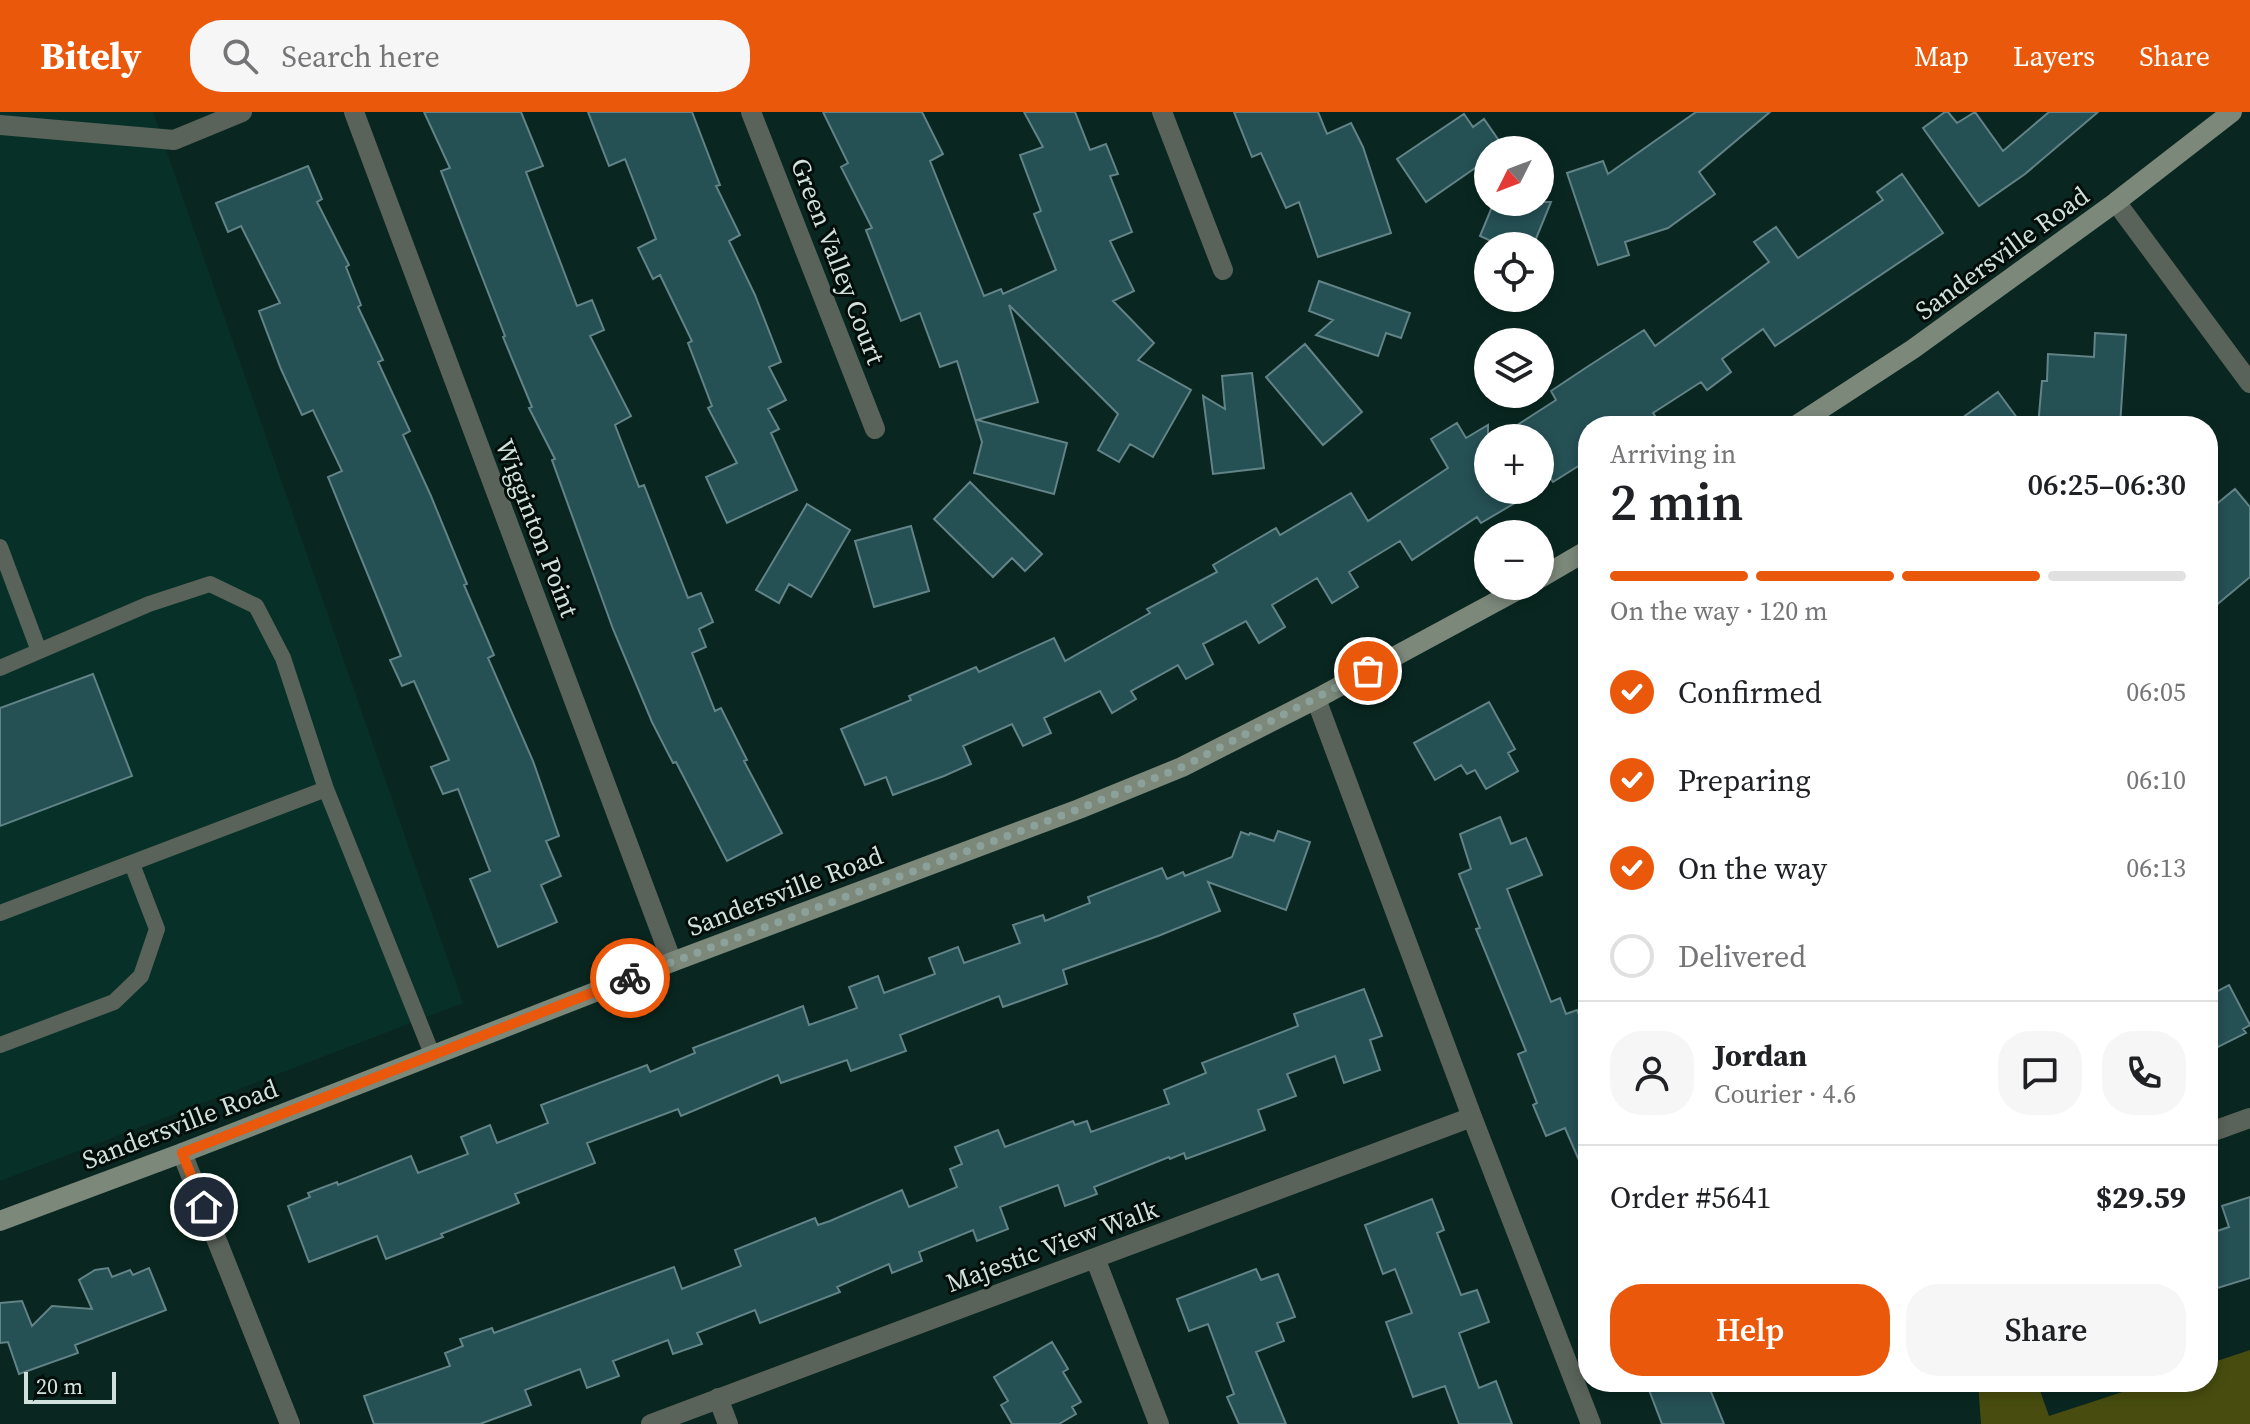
<!DOCTYPE html>
<meta charset="utf-8">
<style>
:root{--surface:#fff;--page:#f6f6f6;--text:#202124;--muted:#757577;--line:#e0e0e0;--accent:#ea580c}
body{margin:0;font-family:"Source Serif 4",serif;background:var(--page);color:var(--text);height:100vh;display:flex;flex-direction:column;font-size:30px;white-space:nowrap}
*{box-sizing:border-box;margin:0}
p{font-size:26px;color:var(--muted)}
.icon{flex:none;width:44px;height:44px;fill:none;stroke:currentColor;stroke-width:2;stroke-linecap:round;stroke-linejoin:round}
.map{position:relative;flex:1;overflow:hidden}
.sheet{position:absolute;left:1578px;top:304px;width:640px;height:976px;display:flex;flex-direction:column;background:var(--surface);border-radius:32px;box-shadow:0 4px 12px #0003}
.sheet>*{flex:none}
.needle{width:52px;rotate:228deg}
.buttons{position:absolute;left:1474px;top:24px;display:grid;gap:16px}
.buttons a{display:grid;place-items:center;width:80px;height:80px;border-radius:50%;background:var(--surface);box-shadow:0 4px 12px #0003;font-size:40px}
.scale{position:absolute;left:24px;bottom:20px;width:92px;box-sizing:border-box;padding-left:8px;border:4px solid #d1e2dc;border-top:0;font-size:22px;line-height:28px;white-space:nowrap;color:#d1e2dc;-webkit-text-stroke:6px #030d0a;paint-order:stroke}
.pin{position:absolute;display:grid;place-items:center;width:68px;height:68px;color:#fff;margin:-34px;border:4px solid #fff;border-radius:50%;box-shadow:0 2px 8px #0007}
.courier{position:absolute;display:grid;place-items:center;width:80px;height:80px;margin:-40px;border:6px solid #ea580c;border-radius:50%;background:#fff;color:#222;box-shadow:0 2px 10px #0007}
.summary em{font-style:normal;font-weight:600}
.summary div{display:flex;flex-direction:column-reverse}
.summary{display:flex;align-items:center;justify-content:space-between;height:136px;padding:0 32px}
h1{font-size:52px;font-weight:600;line-height:60px}
.bar{display:grid;grid-template-columns:repeat(4,1fr);gap:12px 8px;align-content:center;height:96px;padding:0 32px}
.bar i{height:10px;border-radius:6px;background:var(--line)}
.bar .active{background:var(--accent)}
.bar p{grid-column:span 4}
.line{display:flex;align-items:center;gap:20px;padding:0 32px;border-top:2px solid var(--line)}
.line div{flex:1}
.round{display:grid;place-items:center;flex:none;width:84px;height:84px;border-radius:32px;background:var(--page)}
ol{padding:0 32px;list-style:none}
li{display:flex;align-items:center;gap:24px;height:88px}
li p{margin-inline-start:auto}
li .icon{padding:8px;border-radius:50%;background:var(--accent);color:#fff;stroke-width:4}
li:last-child{color:var(--muted)}
li i{width:44px;height:44px;border:4px solid var(--line);border-radius:50%}
.primary-button{display:flex;gap:16px;margin-top:auto;padding:16px 32px}
.primary-button a{flex:1;height:92px;border-radius:32px;background:var(--accent);color:#fff;font-size:32px;font-weight:600;line-height:92px;text-align:center}
.primary-button a+a{background:var(--page);color:var(--text)}
header{display:flex;align-items:center;gap:48px;box-sizing:border-box;height:112px;padding:0 40px;background:var(--accent);color:#fff}
header strong{font-size:38px}
nav{display:flex;gap:44px;margin-inline-start:auto;font-size:28px}
.search{width:560px;height:72px;background:var(--page);display:flex;align-items:center;gap:20px;box-sizing:border-box;padding:0 28px;border-radius:32px;color:var(--muted);font-size:30px}
.map>svg:first-child{display:block}
.built{fill:#073128}
.green{fill:#484d0f}
.building{fill:#255054;stroke:#628387;stroke-width:2}
.lines{fill:none;stroke-linecap:round;stroke-linejoin:round}
.lane{stroke:#5a635a;stroke-width:16}
.street{stroke:#5a635a;stroke-width:20}
.secondary{stroke:#7b887a;stroke-width:20}
.done{stroke:#8ba19a;stroke-width:8;stroke-dasharray:0 14.4}
.route{stroke:#ea580c;stroke-width:10}
.labels{text-anchor:middle;dominant-baseline:central;stroke-width:6;stroke-linejoin:round;paint-order:stroke}
.street-label{font-size:26px;fill:#d1e2dc;stroke:#030d0a}
</style>
<header>
<strong>Bitely</strong>
<div class="search"><svg class="icon" aria-label="search" viewBox="0 0 24 24"><circle cx="10" cy="10" r="6"/><path d="M15 15l6 6"/></svg>Search here</div>
<nav><a>Map</a><a>Layers</a><a>Share</a></nav>
</header>
<div class="map">
<svg width="2250" height="1312" viewBox="0 0 2250 1312">
<rect width="100%" height="100%" fill="#092720"/>
<path class="built" d="M0,0H153L463,891L0,1069Z"/>
<path class="green" d="M2250,1238V1312H1981L1978,1270H2037L2049,1304L2153,1270H2208V1252Z"/>
<path class="building" d="M424,0H521L543,54L526,60L577,194L592,188L604,218L590,224L631,304L615,313L639,375L644,373L688,486L701,481L713,510L699,517L706,535L692,541L715,599L721,596L747,648L744,649L782,721L727,749L676,650L673,651L652,610L613,517L552,348L555,347L529,296L532,295L503,225L505,224L441,59L450,56Z
M588,0H692L720,73L716,74L740,123L729,129L755,183L781,250L769,255L786,288L768,297L779,317L771,321L797,378L727,411L706,365L737,351L708,296L712,294L688,231L692,229L660,163L653,167L638,136L656,127L625,47L609,54Z
M823,0H922L943,42L930,49L984,184L1001,177L1003,182L1056,158L1034,102L1041,99L1020,43L1043,35L1024,0H1075L1090,38L1106,32L1118,62L1110,64L1132,120L1110,129L1134,179L1113,189L1154,231L1138,248L1191,278L1153,345L1130,332L1119,350L1098,338L1118,302L1009,193L1038,290L977,308L1067,331L1054,382L974,361L982,330L957,249L940,255L920,201L901,209L866,118L872,116L841,55L848,51Z
M1234,0H1318L1327,22L1351,11L1363,35L1391,121L1318,145L1299,90L1286,96L1261,41L1252,45Z
M1696,0H1770L1699,60L1715,82L1668,116L1625,130L1629,143L1598,153L1567,61L1603,49L1608,62Z
M1945,0H1948L1957,11L1975,0L2003,39L2049,0H2098L2025,62L1979,94L1923,16Z
M1464,2L1473,15L1484,7L1504,36L1488,38V47L1426,90L1397,47Z
M308,54L322,87L317,90L349,153L346,155L361,193L358,195L383,248L378,250L410,319L403,323L431,384L467,472L464,473L494,543L488,546L533,649L559,724L546,729L561,764L541,773L557,810L498,835L470,767L490,759L458,677L443,682L431,655L449,648L414,569L402,574L390,548L401,544L328,365L342,359L313,298L302,303L281,257L259,199L280,191L241,114L228,120L216,91Z
M1902,62L1943,121L1775,234L1763,217L1722,247L1731,260L1707,278L1701,270L1653,301L1662,314H1588V348L1553,370L1540,350V326H1497L1556,288L1551,279L1584,257L1644,218L1655,234L1769,150L1754,130L1776,115L1798,146L1883,88L1877,80Z
M1494,90H1551L1533,134H1502L1480,124Z
M1319,169L1410,201L1401,226L1386,221L1378,244L1316,223L1333,208L1309,199Z
M2095,221L2126,223L2120,314H2038L2042,269H2047L2048,242L2094,245Z
M1305,232L1362,300L1323,333L1266,265Z
M1252,261L1264,356L1213,362L1203,284L1225,297L1222,264Z
M1998,280L2023,314H1951Z
M1457,311L1466,326L1488,313V378H1537L1481,411L1477,405L1412,448L1400,429L1349,460L1358,475L1332,491L1317,466L1272,493L1285,515L1259,531L1246,509L1203,532L1213,552L1186,567L1178,553L1131,579L1136,587L1112,601L1100,579L1044,606L1051,621L1023,634L1012,612L963,634L971,652L944,664L893,683L886,665L865,673L841,617L911,588L909,584L976,555L979,560L1054,526L1065,549L1150,501L1147,497L1217,460L1213,453L1276,416L1280,423L1351,381L1368,409L1448,356L1431,327Z
M970,370L1042,442L1025,459L1012,446L993,465L934,407Z
M2235,377L2250,395V465L2208,500V399Z
M807,392L850,418L811,485L789,472L779,491L756,478Z
M911,414L929,479L874,495L855,429Z
M93,562L132,664L0,714V596Z
M1489,590L1515,637L1508,641L1518,659L1486,677L1475,658L1467,662L1461,653L1435,668L1414,631Z
M1500,705L1511,732L1526,726L1542,763L1507,777L1551,890L1560,886L1566,902L1577,898L1588,926V1069L1565,1016L1546,1024L1533,993L1537,991L1518,942L1526,939L1476,817L1480,816L1459,762L1471,757L1460,722Z
M1278,719L1310,730L1286,798L1208,770L1220,799L1158,824L1063,858L1067,872L1003,895L999,884L900,923L906,939L851,959L847,948L781,971L778,963L681,1004L678,997L587,1031L595,1051L515,1082L519,1091L441,1122L443,1125L386,1147L377,1124L309,1150L288,1094L310,1085L308,1081L337,1070L338,1073L411,1044L418,1061L468,1042L461,1025L490,1013L497,1031L548,1011L541,993L647,953L650,960L695,941L693,936L803,894L809,913L857,896L849,875L878,864L884,881L935,862L929,846L958,835L964,851L1020,831L1013,813L1043,803L1045,809L1090,791L1088,785L1162,756L1167,767L1183,760L1185,764L1232,745L1241,720L1249,723L1250,721L1274,729Z
M2229,873L2250,913L2243,917L2246,921L2208,940V884Z
M1364,877L1382,924L1370,928L1380,958L1344,971L1335,944L1287,962L1296,984L1258,998L1265,1018L1186,1047L1184,1041L1170,1047L1169,1045L1094,1075L1097,1082L1065,1094L1058,1073L1000,1095L1008,1117L977,1129L973,1118L919,1140L922,1149L892,1161L889,1152L837,1175L840,1180L760,1211L755,1198L697,1221L702,1232L673,1242L668,1228L613,1249L619,1264L587,1276L580,1257L525,1278L531,1293L480,1312H374L364,1284L450,1254L445,1241L463,1234L460,1227L492,1216L494,1221L674,1155L682,1177L741,1154L735,1138L815,1106L818,1113L830,1109L902,1078L909,1095L957,1075L950,1057L962,1052L955,1035L998,1018L1005,1035L1073,1009L1075,1013L1087,1009L1091,1020L1169,992L1164,978L1206,961L1202,951L1298,914L1294,902Z
M2250,1085V1166L2208,1179V1122L2229,1115L2222,1094Z
M1432,1087L1444,1118L1437,1121L1461,1183L1477,1178L1489,1210L1459,1221L1479,1276L1496,1269L1512,1312H1459L1445,1274L1413,1285L1386,1210L1412,1201L1395,1157L1383,1162L1365,1113Z
M108,1156L112,1165L130,1158L133,1163L149,1156L166,1198L75,1233L78,1241L19,1262L8,1230L0,1231V1191L22,1189L32,1214L52,1194L92,1197L79,1168L95,1158Z
M1256,1157L1261,1168L1278,1162L1295,1205L1277,1211L1284,1229L1256,1240L1286,1312H1239L1227,1285L1234,1282L1208,1212L1189,1219L1177,1187Z
M1052,1230L1068,1257L1063,1260L1081,1290L1072,1295L1076,1302L1059,1312H1012L1001,1293L1008,1289L994,1265Z
M1646,1270H1707L1724,1312H1662Z"/>
<g class="lines">
<path class="lane" d="M0,435L39,539
M0,556L149,492L210,472L256,494L283,546L326,677L432,942
M0,801L326,677
M0,933L114,890L141,864L157,817L132,752"/>
<path class="street" d="M354,0L672,850
M751,0L875,317
M1162,0L1223,158
M0,13L174,28L242,0
M2116,90L2250,271
M1316,587L1472,1005L1591,1312
M2208,1021L2250,1006
M182,1041L290,1312
M1095,1146L1159,1312
M718,1286L728,1312
M651,1312L1472,1005"/>
<path class="secondary" d="M1795,314L1913,237L2116,90L2232,0
M1540,466L1588,438
M0,1109L182,1041L672,850L1079,697L1182,655L1316,587L1525,474"/>
</g>
<g class="lines">
<path class="done" d="M630,866L1079,697L1182,655L1368,559"/>
<path class="route" d="M204,1095L182,1041L630,866"/>
</g>
<g class="labels">
<g class="street-label">
<text transform="translate(2002 141) rotate(-36)">Sandersville Road</text>
<text transform="translate(838 149) rotate(69)">Green Valley Court</text>
<text transform="translate(537 416) rotate(69)">Wigginton Point</text>
<text transform="translate(785 779) rotate(-21)">Sandersville Road</text>
<text transform="translate(180 1012) rotate(-21)">Sandersville Road</text>
<text transform="translate(1052 1134) rotate(-20)">Majestic View Walk</text>
</g>
</g>
</svg>
<div class="buttons">
<a><svg class="needle" viewBox="-14 -14 28 28"><path d="M0-13l5 13h-10z" fill="#e53935"/><path d="M0 13l5-13h-10z" fill="#757577"/></svg></a>
<a><svg class="icon" aria-label="locate" viewBox="0 0 24 24"><circle cx="12" cy="12" r="6"/><path d="M12 2v4M12 18v4M2 12h4M18 12h4"/></svg></a>
<a><svg class="icon" aria-label="layers" viewBox="0 0 24 24"><path d="M12 4l9 5-9 5-9-5zM3 14l9 5 9-5"/></svg></a>
<a>+</a>
<a>−</a>
</div>
<div class="scale">20 m</div>
<div class="pin" style="left:1368px;top:559px;background:#ea580c"><svg class="icon" aria-label="bag" viewBox="0 0 24 24"><path d="M5 8h14l-1 12H6zM9 8a3 3 0 0 1 6 0"/></svg></div>
<div class="pin" style="left:204px;top:1095px;background:#1f2937"><svg class="icon" aria-label="home" viewBox="0 0 24 24"><path d="M3 11l9-7 9 7M6 9v11h12V9"/></svg></div>
<div class="courier" style="left:630px;top:866px"><svg class="icon" aria-label="bike" viewBox="0 0 24 24"><circle cx="6" cy="16" r="4"/><circle cx="18" cy="16" r="4"/><path d="M6 16l4-8h5l3 8M10 8l3 8H6M13 5h3"/></svg></div>
<section class="sheet">
<div class="summary"><div><h1>2 min</h1><p>Arriving in</p></div><em>06:25–06:30</em></div>
<div class="bar"><i class="active"></i><i class="active"></i><i class="active"></i><i></i><p>On the way · 120 m</p></div>
<ol>
<li><svg class="icon" aria-label="check" viewBox="0 0 24 24"><path d="M5 12l5 5 9-10"/></svg>Confirmed<p>06:05</p></li>
<li><svg class="icon" aria-label="check" viewBox="0 0 24 24"><path d="M5 12l5 5 9-10"/></svg>Preparing<p>06:10</p></li>
<li><svg class="icon" aria-label="check" viewBox="0 0 24 24"><path d="M5 12l5 5 9-10"/></svg>On the way<p>06:13</p></li>
<li><i></i>Delivered</li>
</ol>
<div class="line" style="height:144px"><a class="round"><svg class="icon" aria-label="person" viewBox="0 0 24 24"><circle cx="12" cy="8" r="4"/><path d="M4 21q1-7 8-7t8 7"/></svg></a><div><b>Jordan</b><p>Courier · 4.6</p></div><a class="round"><svg class="icon" aria-label="chat" viewBox="0 0 24 24"><path d="M4 5h16v11H9l-5 4z"/></svg></a><a class="round"><svg class="icon" aria-label="phone" viewBox="0 0 24 24"><path d="M5 4h4l2 5-3 2q2 4 5 5l2-3 5 2v4C11 20 4 13 5 4z"/></svg></a></div>
<div class="line" style="height:104px"><div>Order #5641</div><b>$29.59</b></div>
<div class="primary-button"><a>Help</a><a>Share</a></div>
</section>
</div>
